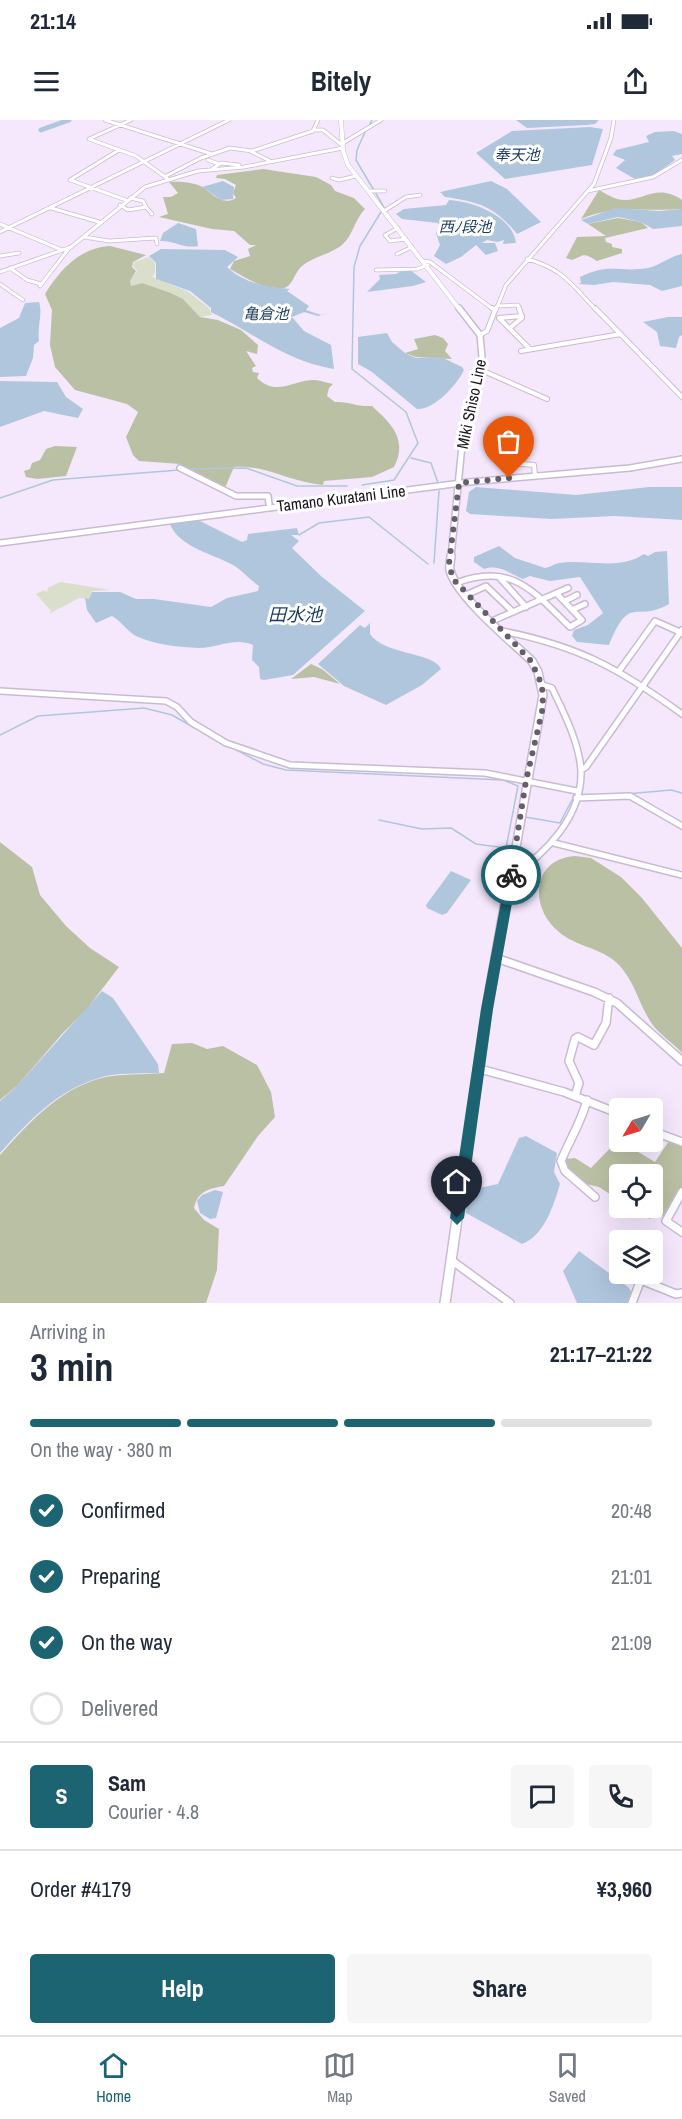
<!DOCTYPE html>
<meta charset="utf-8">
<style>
:root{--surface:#fff;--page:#f6f6f7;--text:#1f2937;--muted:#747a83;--line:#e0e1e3;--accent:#1c6472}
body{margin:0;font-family:"Archivo Narrow","Noto Sans JP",sans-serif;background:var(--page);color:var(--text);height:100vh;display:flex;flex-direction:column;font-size:22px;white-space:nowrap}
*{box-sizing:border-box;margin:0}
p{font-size:20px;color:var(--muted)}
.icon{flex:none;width:33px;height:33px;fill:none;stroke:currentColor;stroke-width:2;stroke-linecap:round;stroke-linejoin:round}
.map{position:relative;height:1183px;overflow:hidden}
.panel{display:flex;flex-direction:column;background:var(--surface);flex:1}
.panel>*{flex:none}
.needle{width:39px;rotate:232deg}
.fabs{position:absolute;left:609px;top:978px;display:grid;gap:12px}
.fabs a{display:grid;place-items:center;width:54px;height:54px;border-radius:6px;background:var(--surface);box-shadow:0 6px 24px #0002;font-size:30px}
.pin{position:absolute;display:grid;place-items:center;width:51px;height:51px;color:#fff;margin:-62px -26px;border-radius:50% 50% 50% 0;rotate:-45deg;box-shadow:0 0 6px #0007}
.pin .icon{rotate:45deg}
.courier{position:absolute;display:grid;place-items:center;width:60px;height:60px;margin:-30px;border:4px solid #1c6472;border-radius:50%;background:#fff;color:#222;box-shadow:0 2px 8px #0007}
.overview em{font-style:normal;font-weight:700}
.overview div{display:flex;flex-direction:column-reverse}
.overview{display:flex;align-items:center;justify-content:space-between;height:102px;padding:0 30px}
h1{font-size:39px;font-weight:700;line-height:45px}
.bar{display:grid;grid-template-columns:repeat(4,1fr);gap:9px 6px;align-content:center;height:72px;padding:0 30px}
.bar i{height:8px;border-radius:4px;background:var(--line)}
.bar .active{background:var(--accent)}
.bar p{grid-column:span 4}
.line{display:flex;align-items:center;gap:15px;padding:0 30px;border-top:2px solid var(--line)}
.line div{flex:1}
.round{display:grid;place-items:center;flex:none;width:63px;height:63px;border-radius:6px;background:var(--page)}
ol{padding:0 30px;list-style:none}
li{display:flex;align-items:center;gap:18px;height:66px}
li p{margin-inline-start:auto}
li .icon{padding:6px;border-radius:50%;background:var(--accent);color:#fff;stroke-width:4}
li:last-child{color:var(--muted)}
li i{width:33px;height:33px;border:3px solid var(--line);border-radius:50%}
.action{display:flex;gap:12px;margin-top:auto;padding:12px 30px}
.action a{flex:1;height:69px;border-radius:6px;background:var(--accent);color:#fff;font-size:24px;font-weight:700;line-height:69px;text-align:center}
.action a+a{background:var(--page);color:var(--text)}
.status{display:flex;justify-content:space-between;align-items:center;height:42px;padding:0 30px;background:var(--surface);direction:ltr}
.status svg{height:16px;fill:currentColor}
header{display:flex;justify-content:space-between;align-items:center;height:78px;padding:0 30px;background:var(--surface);font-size:27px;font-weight:700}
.dock{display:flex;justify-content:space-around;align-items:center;height:84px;border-top:2px solid var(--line);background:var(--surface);font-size:16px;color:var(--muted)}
.dock a{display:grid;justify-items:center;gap:3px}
.dock .active{color:var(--accent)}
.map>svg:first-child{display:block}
.green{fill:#dadfcb}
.forest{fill:#bac0a3}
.water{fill:#b0c6dd}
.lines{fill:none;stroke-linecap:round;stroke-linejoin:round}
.stream{stroke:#b0c6dd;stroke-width:1.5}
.river{stroke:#b0c6dd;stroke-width:5}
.minor-far3-casing{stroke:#c9bad3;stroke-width:4.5}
.minor-far2-casing{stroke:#c9bad3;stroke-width:6}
.minor-far1-casing{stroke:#c9bad3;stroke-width:8}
.minor-casing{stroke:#c9bad3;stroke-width:10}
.major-far3-casing{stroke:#c9bad3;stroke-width:5}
.major-far2-casing{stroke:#c9bad3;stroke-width:8}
.major-far1-casing{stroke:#c9bad3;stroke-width:10}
.major-casing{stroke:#c9bad3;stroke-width:12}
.minor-far3{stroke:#fff;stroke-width:3}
.minor-far2{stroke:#fff;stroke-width:4}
.minor-far1{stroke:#fff;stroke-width:5}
.minor{stroke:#fff;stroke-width:7}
.major-far3{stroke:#fff;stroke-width:4}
.major-far2{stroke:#fff;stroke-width:5}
.major-far1{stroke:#fff;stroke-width:7}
.major{stroke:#fff;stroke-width:9}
.route{fill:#1c6472}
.done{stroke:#675e6b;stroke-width:6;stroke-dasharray:0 10.8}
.labels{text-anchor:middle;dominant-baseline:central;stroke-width:6;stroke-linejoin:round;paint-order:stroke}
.far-water-label{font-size:15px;font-style:italic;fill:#1b3c5e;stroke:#fff}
.street-label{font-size:16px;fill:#1a141d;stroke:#fff}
.water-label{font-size:18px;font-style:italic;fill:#1b3c5e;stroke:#fff}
</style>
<div class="status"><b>21:14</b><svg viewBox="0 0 49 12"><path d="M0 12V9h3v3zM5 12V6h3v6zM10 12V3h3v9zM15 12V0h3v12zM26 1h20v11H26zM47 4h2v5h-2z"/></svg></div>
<header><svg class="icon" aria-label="menu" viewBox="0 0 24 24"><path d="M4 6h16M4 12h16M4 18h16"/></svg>Bitely<svg class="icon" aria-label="share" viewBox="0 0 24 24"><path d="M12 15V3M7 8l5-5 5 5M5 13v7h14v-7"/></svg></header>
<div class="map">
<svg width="682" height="1183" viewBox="0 0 682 1183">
<rect width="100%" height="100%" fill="#f5e8fd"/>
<path class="green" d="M149,137L155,143V153L152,157L187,171L209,188L212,195L200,197L183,179L171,173L141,163L131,166L130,161L137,151L133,146L134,142Z
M60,462L111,470L92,471L89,479L79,478L49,494L51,491L36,474L44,470L47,472L48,468Z"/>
<path class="forest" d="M263,49L316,57L331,65L335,71L354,78L365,89C355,99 353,115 343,124C332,134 314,136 302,146C296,151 294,160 289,165C278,178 242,156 230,149L234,141L250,136L248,129L256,125H250L234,111L212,109L159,97L168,94L163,77H171L178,73L169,62C176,61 191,62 198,65C210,69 220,88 236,78L233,73L236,65L225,59L216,58L217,55Z
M599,70C605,73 611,77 617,79C641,85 655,61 682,80V89C646,92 616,84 581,99Z
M618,98L641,102L648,108L605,118L606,122L612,124V127L622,129V133L597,141C582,132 585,135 572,140L566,138L577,117L606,116L588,104Z
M110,126L146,135L133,142L132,147L136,151L130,161L131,166L142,163L171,173L183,179L200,197L218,200L241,210L258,225L257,234L246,231L256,246L252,248L253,252L259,253L257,258C276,277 293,260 314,260C320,260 327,263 333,264L329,268L327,276L335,282C349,281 356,287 372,286C392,304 408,320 394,347L372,357L324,361L323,365C292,363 264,344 234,347L225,368L186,350L181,344L139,341L133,335L126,317L138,292L127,284L75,270L55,247L50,225L52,190L45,174C60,150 79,128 110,126Z
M435,215L443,218L448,224L445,231L452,239L416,237L405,233L418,229L414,219Z
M55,326L77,327L66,356L37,359L26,357L24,351L30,349L32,343L40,340L46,329Z
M311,544L322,549L340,564L314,557L291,559Z
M0,722L32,747L40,775L66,806L90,828L119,847L86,890L62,914L18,965L0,980Z
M575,736L591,738L621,757L642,778L682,828V933C673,923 660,915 652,904C639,885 635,862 619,845C603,828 576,827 559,812C529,788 531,739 575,736Z
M192,923L207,929L223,926L257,945L271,972L275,997L258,1016L224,1066C208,1069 198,1071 194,1088L204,1100L219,1109L217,1150L206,1183H0V1035C28,1004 57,971 98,959C118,953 143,955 164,953L172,924Z
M618,1020L655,1042L669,1021L682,1025V1068L665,1097L656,1092L650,1099L631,1088H652V1054H620L619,1080L599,1067L581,1063L564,1044L566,1039L575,1038L591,1048Z"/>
<path class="water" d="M516,0H599L595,4L586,5L527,8Z
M590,7L603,9L592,45L505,59L476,33L512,11Z
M674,11L682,14V34L672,36L675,40L654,55L635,59L616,48L625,40L613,35L616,30L649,22L646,16L655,12Z
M223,61L234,67L233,79L221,80L202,67Z
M491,61L507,69L541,102L517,114C494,86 479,82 445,77L440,72Z
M449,80C472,81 513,96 516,123L503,124L504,120L497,122L487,120L482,123H495L498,131L486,135L476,125L461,137L446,144L434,136L440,125L436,113L441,107L438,103L402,99L396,94L404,89L446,85Z
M616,88L659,91L682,89V106L653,109L641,102L618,97L588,104L581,100Z
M178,103L196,109L198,126C183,129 174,120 160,121L163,113Z
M161,129L225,130L238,137L227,147C246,165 268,166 290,169L287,171L309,186L306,190L321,195L331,193L318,196L304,192L292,197L304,211L331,225L334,249C287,242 252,212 211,192V188L190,171L156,159V143L149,136Z
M682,134V166L662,171L650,165L613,162L594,165L578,164L581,163L580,157C611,142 618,153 648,148C661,145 668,137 682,134Z
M403,150H410L426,162L413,166L367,172L380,159L379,155L396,154Z
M39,182C43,193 37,207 39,221L34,225L33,238L26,256L0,257V208L19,198L25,183Z
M668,197H682V215L679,217L676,228L660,226L657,212L643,202Z
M387,213L392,222L405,233L416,238L441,237L462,247L464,250C457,265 434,290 417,289L372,252L358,244V217Z
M0,261L57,262L66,277L83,289L78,298L44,291L0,307Z
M476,367L576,375L649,367H682V400L615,396L551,399L470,394L466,391L469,372Z
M198,400L242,422L247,420L248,414L297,408L299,415H291L299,421L292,428L321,456L365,491L293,555L264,560L260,559L259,547L252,540L253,525C234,517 218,528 199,528C179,527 155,525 136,516C129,513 121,501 112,496L96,503L87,490L85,478L89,479L92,472H120L136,479H154L211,487L227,478L258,471L259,466C250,460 243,451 233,445C213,434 179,427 170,404Z
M499,426L515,438L545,448C551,447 554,444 559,443C587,439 619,451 644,434L648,436L655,432L667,431L669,484C634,504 631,472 609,525L577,522L572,516L574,510L588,505L603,493L580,457L550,461L530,456L523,459C508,453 500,444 484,449L474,442V437Z
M370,503V514C384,535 434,532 441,549L422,565L386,585L344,566L318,544L360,505L365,508Z
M451,751L471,760L447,793L442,795L427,788L426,785Z
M102,871L113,878L158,944L159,953C140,954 117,952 99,958C57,970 28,1002 0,1033V981L18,965Z
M526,1016L557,1033L554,1052L560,1064C554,1085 544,1116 522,1124L466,1093L470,1070L498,1064L519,1018Z
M215,1070L223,1072L216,1098L210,1099L200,1093L197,1081L202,1075Z
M579,1131L628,1167L631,1171L627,1183H577L563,1151Z"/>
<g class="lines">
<path class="stream" d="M369,6L372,0
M366,10L357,30L356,40L385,89
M411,338L431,343L438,363
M189,349L246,348L297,366H347
M362,365L394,360L418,323L406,292L352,249L354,147L360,126L381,92
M0,378L53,360L179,350
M299,415L319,403L369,397L428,444
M434,443L439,371
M0,615L38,596L144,588L172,595L216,620
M231,627L263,644L286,650L503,660L518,666L506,728L476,724L451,708L422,709L379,700
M626,674L671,670L682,673
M525,697L560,703L574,676"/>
<path class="river" d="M41,10L69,0"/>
<defs>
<path id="minor-far3" d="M105,0L212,34
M131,0L89,19L136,36L168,59
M314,10H323L343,26
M343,23L381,0
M250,31L270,41
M208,40L219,44
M212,49L221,43L239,45
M166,56L201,38L230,28L252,31L313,11L318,0
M332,58L339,60L356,56
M70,60L126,80
M70,60L119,30
M368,71H385
M588,71L653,57L682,40
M130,78L143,81L146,87
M120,85L128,90L146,87L152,94
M51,88L99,102
M384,91L406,77L420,75
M0,104L62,130
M0,112L229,0
M387,114L398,108
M385,115L390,121L406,119
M84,117L109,121L156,118L157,124
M397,134L412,127
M0,136L19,133
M527,139C562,148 572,165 596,190
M424,141L430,142L494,190
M10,148L27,160L41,164
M376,150L417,149L428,145
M0,152L71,127L145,67L198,51L244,47L343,28
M0,164L23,180
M40,166L70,127
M497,186L518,185L519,190
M496,190L506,165L594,64L611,18L614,0"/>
<path id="minor-far2" d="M492,188L494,190
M595,188L682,277
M499,198L530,229
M499,198L522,196
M511,207L522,198L519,188
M480,215L487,211L496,188
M521,231L621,214
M479,249L547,279
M510,343L534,345L535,356
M509,358L514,308"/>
<path id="minor-far1" d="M499,457L526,487
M456,463C512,442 533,471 570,507L582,500L557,474
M466,475L486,466L513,492
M565,481L577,475
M574,489L585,484
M492,501L568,468
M502,511C579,526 620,549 682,594
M619,551L655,501L682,513
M0,571L166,581L177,587L191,602L226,623L290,645L485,653L577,671
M581,650L586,647L682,510
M576,678L630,676L682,706
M554,723L682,755
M511,756C546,734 582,696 581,652C580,624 564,593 552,568L542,565"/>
<path id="minor" d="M496,838L594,872L617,883L682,941
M480,949L564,972L620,994
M575,976L579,963L569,941L575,919L578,917L594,925L606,903L609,878
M587,980C581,1003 570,1019 561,1041L565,1051L595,1077
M652,1011L682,1022
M682,1072L666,1101L682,1112
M624,1117L627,1120
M451,1140L510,1183
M641,1160L676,1174L682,1173
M632,1183L643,1154"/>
<path id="major-far3" d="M341,0L343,31L348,45L460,190"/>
<path id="major-far2" d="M180,348L236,376H268L269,384
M0,423L469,362L630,348L682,339
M451,437L463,315L482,237L480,215L459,188"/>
<path id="major-far1" d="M451,436C451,440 449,446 450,450C456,476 512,522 532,541L538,552L543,575L510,761"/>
<path id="major" d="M445,1183L487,889L510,759"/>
</defs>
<use href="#minor-far3" class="minor-far3-casing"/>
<use href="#minor-far2" class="minor-far2-casing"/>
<use href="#minor-far1" class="minor-far1-casing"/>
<use href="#minor" class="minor-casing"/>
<use href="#major-far3" class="major-far3-casing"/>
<use href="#major-far2" class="major-far2-casing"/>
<use href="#major-far1" class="major-far1-casing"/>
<use href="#major" class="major-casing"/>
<use href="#minor-far3" class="minor-far3"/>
<use href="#minor-far2" class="minor-far2"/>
<use href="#minor-far1" class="minor-far1"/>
<use href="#minor" class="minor"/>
<use href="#major-far3" class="major-far3"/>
<use href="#major-far2" class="major-far2"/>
<use href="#major-far1" class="major-far1"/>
<use href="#major" class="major"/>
</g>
<path class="route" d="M511,750L517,755L493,889L464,1098L457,1105L450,1098L481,889L506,755Z"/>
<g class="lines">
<path class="done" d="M509,358L459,363L449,444L453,459L531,541L542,565L543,587L526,661L511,755"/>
</g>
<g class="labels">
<g class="far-water-label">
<text x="517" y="34">奉天池</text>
<text x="465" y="106">西ﾉ段池</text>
<text x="266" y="193">亀倉池</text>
</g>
<g class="street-label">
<text transform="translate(471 284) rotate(-78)">Miki Shiso Line</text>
<text transform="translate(341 378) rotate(-7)">Tamano Kuratani Line</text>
</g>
<g class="water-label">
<text x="295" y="494">田水池</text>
</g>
</g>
</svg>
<div class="fabs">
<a><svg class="needle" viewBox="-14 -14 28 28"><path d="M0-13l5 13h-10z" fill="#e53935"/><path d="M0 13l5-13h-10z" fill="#747a83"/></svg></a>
<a><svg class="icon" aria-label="locate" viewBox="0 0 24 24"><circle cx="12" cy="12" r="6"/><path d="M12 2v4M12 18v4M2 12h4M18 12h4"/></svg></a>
<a><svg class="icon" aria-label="layers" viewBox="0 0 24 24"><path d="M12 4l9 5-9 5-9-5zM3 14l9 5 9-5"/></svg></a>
</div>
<div class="pin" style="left:509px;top:358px;background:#ea580c"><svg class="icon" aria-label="bag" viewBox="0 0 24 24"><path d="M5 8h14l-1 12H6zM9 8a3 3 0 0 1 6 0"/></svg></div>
<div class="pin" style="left:457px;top:1098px;background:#1f2937"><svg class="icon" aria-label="home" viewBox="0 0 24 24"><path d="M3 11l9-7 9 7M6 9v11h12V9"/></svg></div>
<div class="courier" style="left:511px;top:755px"><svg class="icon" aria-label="bike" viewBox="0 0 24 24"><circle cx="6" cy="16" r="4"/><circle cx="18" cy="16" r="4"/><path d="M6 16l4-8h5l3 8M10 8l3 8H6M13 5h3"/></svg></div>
</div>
<section class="panel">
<div class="overview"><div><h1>3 min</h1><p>Arriving in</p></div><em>21:17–21:22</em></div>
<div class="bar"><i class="active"></i><i class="active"></i><i class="active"></i><i></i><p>On the way · 380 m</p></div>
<ol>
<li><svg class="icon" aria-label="check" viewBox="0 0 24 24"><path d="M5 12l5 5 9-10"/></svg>Confirmed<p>20:48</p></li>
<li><svg class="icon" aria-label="check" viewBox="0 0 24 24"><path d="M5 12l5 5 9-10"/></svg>Preparing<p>21:01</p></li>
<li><svg class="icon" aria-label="check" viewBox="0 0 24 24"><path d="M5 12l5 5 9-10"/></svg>On the way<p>21:09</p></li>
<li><i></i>Delivered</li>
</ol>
<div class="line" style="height:108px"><b class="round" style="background:var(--accent);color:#fff">S</b><div><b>Sam</b><p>Courier · 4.8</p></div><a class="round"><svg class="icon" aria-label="chat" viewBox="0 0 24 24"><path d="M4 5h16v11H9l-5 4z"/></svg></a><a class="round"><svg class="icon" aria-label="phone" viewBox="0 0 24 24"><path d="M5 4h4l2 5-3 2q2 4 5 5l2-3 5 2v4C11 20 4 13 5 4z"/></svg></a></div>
<div class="line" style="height:78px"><div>Order #4179</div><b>¥3,960</b></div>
<div class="action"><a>Help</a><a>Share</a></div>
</section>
<nav class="dock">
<a class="active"><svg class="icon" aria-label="home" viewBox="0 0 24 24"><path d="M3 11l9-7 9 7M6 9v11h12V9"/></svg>Home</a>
<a><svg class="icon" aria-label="map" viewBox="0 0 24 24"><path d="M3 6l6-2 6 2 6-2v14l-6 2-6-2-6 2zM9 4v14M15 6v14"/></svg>Map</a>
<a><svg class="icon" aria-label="saved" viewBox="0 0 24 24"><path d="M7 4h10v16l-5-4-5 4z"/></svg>Saved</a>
</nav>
